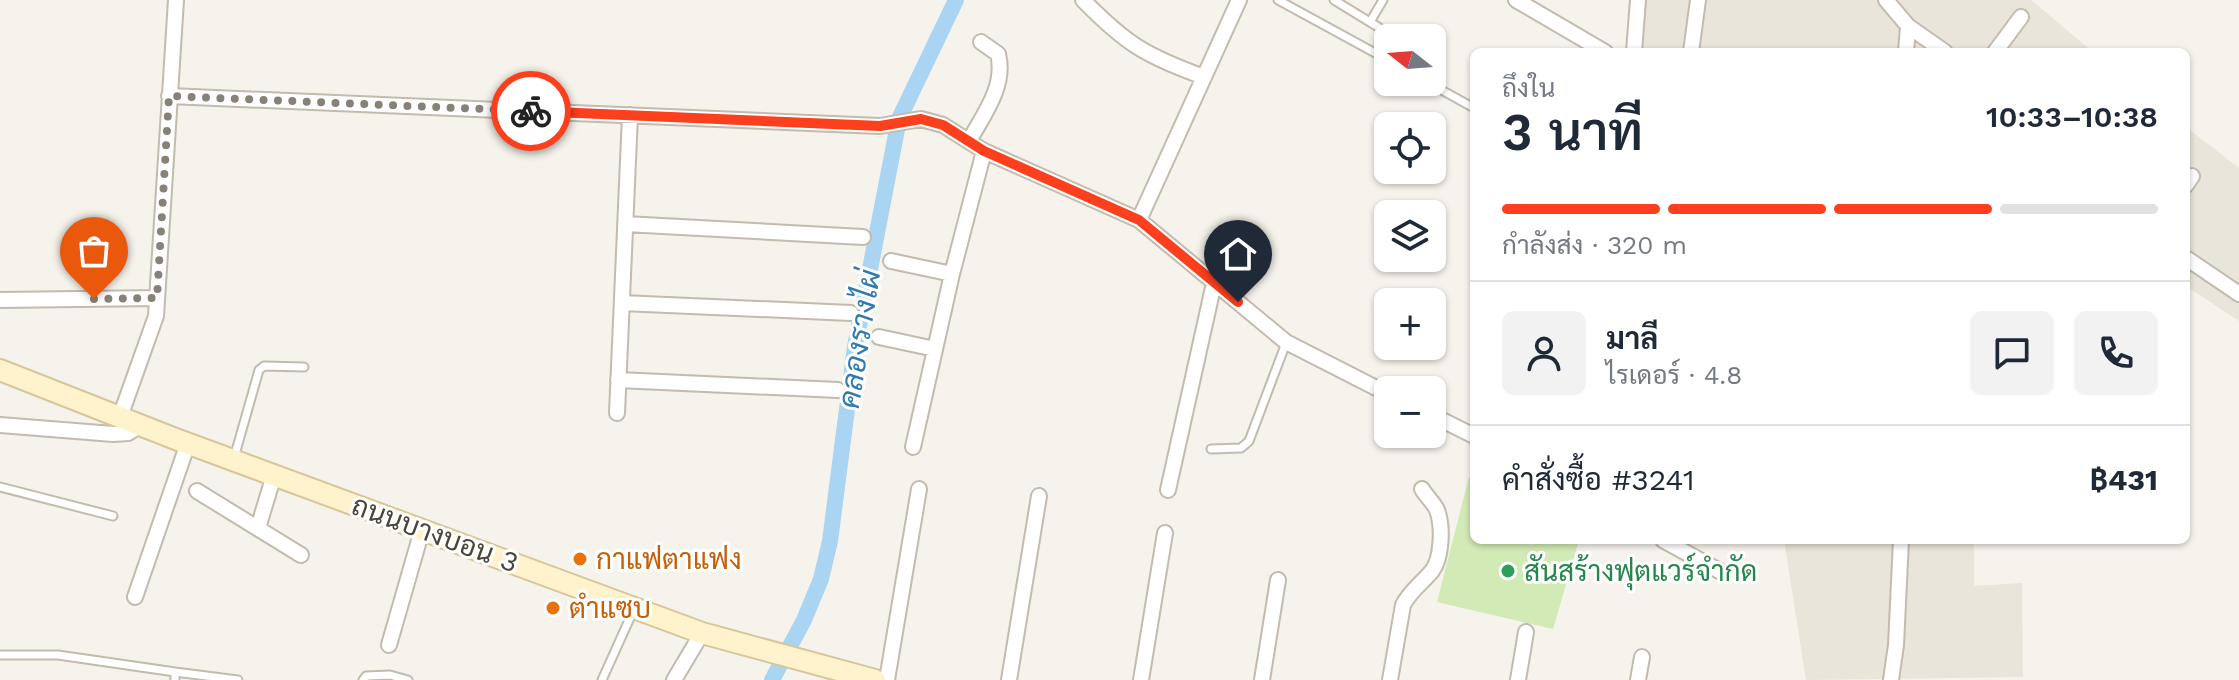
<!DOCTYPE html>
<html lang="th">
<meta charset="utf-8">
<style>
:root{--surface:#fff;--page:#f2f2f3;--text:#1f2937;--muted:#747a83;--line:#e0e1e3;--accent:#fc3f1d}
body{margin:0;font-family:"Work Sans",Sarabun,sans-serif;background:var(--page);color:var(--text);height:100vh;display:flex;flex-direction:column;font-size:30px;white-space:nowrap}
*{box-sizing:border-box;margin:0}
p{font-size:26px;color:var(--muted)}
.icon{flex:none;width:44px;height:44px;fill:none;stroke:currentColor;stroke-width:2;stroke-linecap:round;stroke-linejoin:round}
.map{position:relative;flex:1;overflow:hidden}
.details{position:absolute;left:1470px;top:48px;width:720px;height:496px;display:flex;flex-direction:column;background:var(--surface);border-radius:12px;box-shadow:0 2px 6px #0004}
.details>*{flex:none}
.needle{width:52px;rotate:287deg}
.controls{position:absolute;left:1374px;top:24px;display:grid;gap:16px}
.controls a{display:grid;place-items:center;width:72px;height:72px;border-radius:12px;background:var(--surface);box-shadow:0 2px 6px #0004;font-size:40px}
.pin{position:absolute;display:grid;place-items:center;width:68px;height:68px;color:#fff;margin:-82px -34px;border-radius:50% 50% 50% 0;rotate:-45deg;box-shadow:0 0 8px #0007}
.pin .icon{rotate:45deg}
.courier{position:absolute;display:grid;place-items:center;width:80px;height:80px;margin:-40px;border:6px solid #fc3f1d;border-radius:50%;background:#fff;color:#222;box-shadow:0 2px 10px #0007}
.head em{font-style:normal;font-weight:600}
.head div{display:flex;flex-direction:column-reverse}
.head{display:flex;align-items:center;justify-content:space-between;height:136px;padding:0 32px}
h1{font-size:52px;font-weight:600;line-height:60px}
.bar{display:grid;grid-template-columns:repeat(4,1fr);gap:12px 8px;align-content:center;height:96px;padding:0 32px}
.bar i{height:10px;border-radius:6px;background:var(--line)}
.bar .active{background:var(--accent)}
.bar p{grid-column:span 4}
.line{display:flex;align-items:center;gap:20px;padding:0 32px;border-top:2px solid var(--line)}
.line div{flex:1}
.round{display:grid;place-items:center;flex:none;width:84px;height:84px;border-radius:12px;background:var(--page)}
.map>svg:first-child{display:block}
.residential{fill:#eae5da}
.green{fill:#d2eab5}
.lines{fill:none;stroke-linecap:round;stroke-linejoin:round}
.canal{stroke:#a9d4f2;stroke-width:16}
.lane-casing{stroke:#c2bbae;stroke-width:11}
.street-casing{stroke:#c2bbae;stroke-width:18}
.secondary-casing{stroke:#d6c79b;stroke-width:24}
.lane{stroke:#fff;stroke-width:7}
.street{stroke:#fff;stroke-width:14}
.secondary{stroke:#fff3cd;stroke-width:20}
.done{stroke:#878178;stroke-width:8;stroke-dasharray:0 14.4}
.route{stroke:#fc3f1d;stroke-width:10}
.food-dot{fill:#e8710a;stroke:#fff;stroke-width:3}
.leisure-dot{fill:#2e9e5b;stroke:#fff;stroke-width:3}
.labels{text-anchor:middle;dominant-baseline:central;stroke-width:6;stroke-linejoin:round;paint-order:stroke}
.street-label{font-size:28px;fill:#4b4439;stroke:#fff}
.food-label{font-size:28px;fill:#c56008;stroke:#fff;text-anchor:start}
.leisure-label{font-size:28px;fill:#27864d;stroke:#fff;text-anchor:start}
.water-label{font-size:30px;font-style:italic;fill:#2e7ab2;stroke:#fff}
</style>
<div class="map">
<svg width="2239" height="680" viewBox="0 0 2239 680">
<rect width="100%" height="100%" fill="#f6f3ec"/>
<path class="residential" d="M1643,0H2031L2093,52H1638Z
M2186,127L2239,168V321L2186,286Z
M1784,540H1974V586L2022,583L2023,677L1806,680Z"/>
<path class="green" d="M1469,477L1474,479V540H1579L1553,629L1437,602Z"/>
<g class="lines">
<path class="canal" d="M772,680L804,620L821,579L830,541L855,347L899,119L956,0"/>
<defs>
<path id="lane" d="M1278,0L1388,60
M1334,0L1396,38
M1370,22L1383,0
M1427,82L1474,108
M1211,449L1241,448L1249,441L1286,343
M234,458L259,370L264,366L304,367
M0,487L113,516
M0,655H58L175,672
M175,680V672L238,680
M363,680L366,676L390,675L408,680
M602,680L634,609"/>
<path id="street" d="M1083,0C1126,44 1146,56 1204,77
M1516,0L1605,52
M1886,0L1908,26L1945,52
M1634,52L1638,0
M1691,52L1698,0
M1906,52L1908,26
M1995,52L2021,17
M169,96L880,126L921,119L943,125L984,151L1139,220L1286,342L1388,394
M969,141C984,114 1006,86 998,54L981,42
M2186,185L2192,176
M1139,220L1239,0
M625,224L863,237
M2186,258L2239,294
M891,261L952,274
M0,300L157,298
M622,303L851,313
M879,337L935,349
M618,380L838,390
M617,413L630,115
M1432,415L1474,436
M120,417L156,316L176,0
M0,425L113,434L128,433L141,425
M913,447L952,274L984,151
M1168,490L1214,283
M197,491L301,555
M258,528L274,475
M1663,540L1723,573
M135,597L188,443
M389,645L422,530
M674,680L702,633
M887,680L919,489
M1009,680L1039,496
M1141,680L1165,533
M1262,680L1278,580
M1390,680L1403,605C1410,591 1422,583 1432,571C1442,558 1443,526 1437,510C1434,503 1426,496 1422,489
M1518,680L1526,632
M1638,680L1642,657
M1891,680L1896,645L1901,540"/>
<path id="secondary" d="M0,370L173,438L702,633L875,680"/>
</defs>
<use href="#lane" class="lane-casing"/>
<use href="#street" class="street-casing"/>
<use href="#secondary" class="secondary-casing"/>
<use href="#lane" class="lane"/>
<use href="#street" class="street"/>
<use href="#secondary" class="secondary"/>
</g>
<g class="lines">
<path class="done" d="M94,299L157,298L169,96L531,111"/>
<path class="route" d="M531,111L880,126L921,119L943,125L984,151L1139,220L1238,302"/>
</g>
<g class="food-dot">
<circle cx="580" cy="559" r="8"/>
<circle cx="553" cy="608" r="8"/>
</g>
<circle class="leisure-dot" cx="1508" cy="571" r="8"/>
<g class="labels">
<g class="street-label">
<text transform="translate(435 534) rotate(20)">ถนนบางบอน 3</text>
</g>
<g class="food-label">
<text x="596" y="559">กาแฟตาแฟง</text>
<text x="569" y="608">ตำแซบ</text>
</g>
<g class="leisure-label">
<text x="1524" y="571">สันสร้างฟุตแวร์จำกัด</text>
</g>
<g class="water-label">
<text transform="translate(859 339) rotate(-81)">คลองรางไผ่</text>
</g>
</g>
</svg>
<div class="controls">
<a><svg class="needle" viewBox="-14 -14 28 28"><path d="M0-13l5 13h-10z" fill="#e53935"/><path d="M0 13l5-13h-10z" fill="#747a83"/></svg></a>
<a><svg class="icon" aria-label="locate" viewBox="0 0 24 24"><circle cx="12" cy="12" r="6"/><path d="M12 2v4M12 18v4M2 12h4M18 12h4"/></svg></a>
<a><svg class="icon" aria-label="layers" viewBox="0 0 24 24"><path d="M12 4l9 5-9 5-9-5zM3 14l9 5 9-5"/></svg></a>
<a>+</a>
<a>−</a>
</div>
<div class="pin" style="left:94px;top:299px;background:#ea580c"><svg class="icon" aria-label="bag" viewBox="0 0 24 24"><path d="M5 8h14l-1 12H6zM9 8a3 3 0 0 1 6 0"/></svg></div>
<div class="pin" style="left:1238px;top:302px;background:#1f2937"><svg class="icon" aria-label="home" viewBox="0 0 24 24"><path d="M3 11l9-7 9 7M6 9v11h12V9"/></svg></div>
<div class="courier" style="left:531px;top:111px"><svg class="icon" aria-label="bike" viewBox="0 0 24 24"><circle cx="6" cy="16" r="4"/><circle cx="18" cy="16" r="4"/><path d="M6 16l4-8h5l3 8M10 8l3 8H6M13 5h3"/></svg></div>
<section class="details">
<div class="head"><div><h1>3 นาที</h1><p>ถึงใน</p></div><em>10:33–10:38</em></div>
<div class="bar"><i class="active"></i><i class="active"></i><i class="active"></i><i></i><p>กำลังส่ง · 320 m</p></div>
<div class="line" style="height:144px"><a class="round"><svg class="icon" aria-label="person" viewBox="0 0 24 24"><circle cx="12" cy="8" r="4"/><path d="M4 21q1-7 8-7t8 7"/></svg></a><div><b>มาลี</b><p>ไรเดอร์ · 4.8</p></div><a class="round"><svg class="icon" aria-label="chat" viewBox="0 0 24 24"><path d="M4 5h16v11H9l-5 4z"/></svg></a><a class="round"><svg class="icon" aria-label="phone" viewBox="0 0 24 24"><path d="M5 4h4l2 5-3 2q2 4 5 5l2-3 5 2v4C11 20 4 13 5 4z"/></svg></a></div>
<div class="line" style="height:104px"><div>คำสั่งซื้อ #3241</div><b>฿431</b></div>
</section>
</div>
